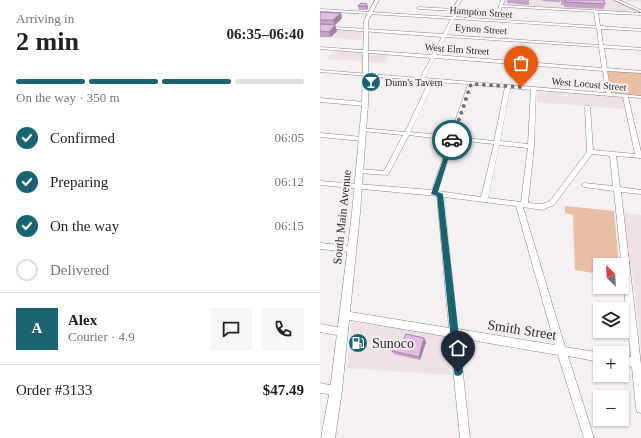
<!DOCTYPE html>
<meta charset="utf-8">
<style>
:root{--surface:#fff;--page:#f6f6f6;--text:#222;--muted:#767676;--line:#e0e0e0;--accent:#1a6371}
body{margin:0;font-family:"Times New Roman",serif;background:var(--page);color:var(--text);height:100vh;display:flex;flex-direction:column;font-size:15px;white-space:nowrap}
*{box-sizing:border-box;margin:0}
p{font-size:13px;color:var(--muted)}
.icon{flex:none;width:22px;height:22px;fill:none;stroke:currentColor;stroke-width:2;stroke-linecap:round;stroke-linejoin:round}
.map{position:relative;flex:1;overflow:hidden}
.panel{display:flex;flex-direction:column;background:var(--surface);width:320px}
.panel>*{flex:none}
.needle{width:26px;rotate:336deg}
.buttons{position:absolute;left:273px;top:258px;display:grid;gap:8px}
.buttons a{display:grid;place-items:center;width:36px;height:36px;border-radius:0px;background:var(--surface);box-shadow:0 1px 3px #0004;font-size:20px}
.pin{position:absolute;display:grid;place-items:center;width:34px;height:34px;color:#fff;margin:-41px -17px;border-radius:50% 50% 50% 0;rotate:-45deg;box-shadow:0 0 4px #0007}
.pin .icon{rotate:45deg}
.courier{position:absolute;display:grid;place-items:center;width:40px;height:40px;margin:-20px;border:3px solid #1a6371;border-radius:50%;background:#fff;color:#222;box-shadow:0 1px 5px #0007}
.head em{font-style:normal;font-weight:700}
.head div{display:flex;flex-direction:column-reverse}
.head{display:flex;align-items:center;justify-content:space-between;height:68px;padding:0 16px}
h1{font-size:26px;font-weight:700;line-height:30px}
.bar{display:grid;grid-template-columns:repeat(4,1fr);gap:6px 4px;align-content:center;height:48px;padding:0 16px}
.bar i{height:5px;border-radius:3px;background:var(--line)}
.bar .current{background:var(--accent)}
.bar p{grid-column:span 4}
.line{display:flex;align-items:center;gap:10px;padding:0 16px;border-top:1px solid var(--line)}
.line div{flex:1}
.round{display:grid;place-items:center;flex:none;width:42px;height:42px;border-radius:0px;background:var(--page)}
ol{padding:0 16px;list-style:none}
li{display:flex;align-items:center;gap:12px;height:44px}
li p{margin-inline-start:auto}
li .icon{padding:4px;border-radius:50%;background:var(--accent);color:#fff;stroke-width:4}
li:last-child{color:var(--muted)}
li i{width:22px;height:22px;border:2px solid var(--line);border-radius:50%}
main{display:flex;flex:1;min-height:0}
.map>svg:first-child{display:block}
.built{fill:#eee1e5}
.green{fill:#e8bea5}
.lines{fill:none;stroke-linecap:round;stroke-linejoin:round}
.minor-casing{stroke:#898486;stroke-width:1}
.major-casing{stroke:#898486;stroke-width:1}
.minor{fill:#fff;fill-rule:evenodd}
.major{fill:#fff;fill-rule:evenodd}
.wall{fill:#c7a1c7}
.shaded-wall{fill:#a283a2}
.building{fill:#e7bbe7;stroke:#a283a2}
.route{fill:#1a6371}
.done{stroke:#726f70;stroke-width:4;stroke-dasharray:0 7.2}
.labels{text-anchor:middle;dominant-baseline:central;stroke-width:4;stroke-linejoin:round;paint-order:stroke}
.far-street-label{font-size:10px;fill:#2c2a2a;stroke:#f4eff1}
.far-poi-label{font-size:10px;fill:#2c2a2a;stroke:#f4eff1;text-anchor:start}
.street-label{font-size:12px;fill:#2c2a2a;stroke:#f4eff1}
.near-street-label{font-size:14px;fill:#2c2a2a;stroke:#f4eff1}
.near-poi-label{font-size:14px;fill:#2c2a2a;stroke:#f4eff1;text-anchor:start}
</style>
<main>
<section class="panel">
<div class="head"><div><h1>2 min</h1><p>Arriving in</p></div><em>06:35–06:40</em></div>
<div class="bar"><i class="current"></i><i class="current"></i><i class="current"></i><i></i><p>On the way · 350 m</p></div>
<ol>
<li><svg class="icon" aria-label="check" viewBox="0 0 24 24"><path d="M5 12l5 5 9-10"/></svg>Confirmed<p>06:05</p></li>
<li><svg class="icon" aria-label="check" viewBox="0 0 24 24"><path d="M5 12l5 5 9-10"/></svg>Preparing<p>06:12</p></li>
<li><svg class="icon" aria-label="check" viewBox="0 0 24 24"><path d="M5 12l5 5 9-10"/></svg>On the way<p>06:15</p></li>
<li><i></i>Delivered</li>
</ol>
<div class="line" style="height:72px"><b class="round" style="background:var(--accent);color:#fff">A</b><div><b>Alex</b><p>Courier · 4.9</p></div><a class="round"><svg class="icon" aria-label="chat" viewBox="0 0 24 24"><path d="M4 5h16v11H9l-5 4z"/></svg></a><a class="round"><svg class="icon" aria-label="phone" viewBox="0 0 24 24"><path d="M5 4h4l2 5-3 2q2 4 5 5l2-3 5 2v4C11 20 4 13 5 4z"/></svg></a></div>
<div class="line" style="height:52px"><div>Order #3133</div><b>$47.49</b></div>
</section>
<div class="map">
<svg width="321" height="438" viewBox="0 0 321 438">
<rect width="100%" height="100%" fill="#f4eff1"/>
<path class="built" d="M188,0H321V2H299L321,13L186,6Z
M0,29L42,31V40L0,37Z
M15,50L70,54L65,63L7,59Z
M217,91L303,97L305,109L217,102Z
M303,213L321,215V351L314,285Z
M32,322L128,335L131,375L27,368Z"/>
<path class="green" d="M287,70L321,73V96L292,94Z
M245,206L294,211L299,265H280V274L255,270L253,215L245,213Z"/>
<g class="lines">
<defs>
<path id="minor" d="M138,0H142L137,8L138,9L177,12L181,0H185L183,5L321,13V15L278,13L280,26L321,29V31L281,29L283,45L321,48V50L284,48L287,68L321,71V73L287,71L291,93L321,96V98L308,97L321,152V158L296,156L300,187L321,190V194L301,192L321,365V413L317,412L316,408L312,367L302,365V355L311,357L294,191L264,187L261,185L264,183L293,186L290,156L272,154L234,205L222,210L203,207L245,347L282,353H280V362L248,356L274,438H264L238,355L139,338L150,438H140L130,337L24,319L21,318L20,315L21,312L24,311L129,328L117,196L0,185V181L112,190L129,140L89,135L68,175L37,173L36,171L37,169H39L64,171L83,135L42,131L39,129L40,128L85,132L109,81L0,72V70L100,78L111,58L0,49V47L112,55L122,37L0,28V26L123,34L131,19L0,11V9L132,17L135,11L99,9L97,8L99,7L134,9L133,8ZM182,7L274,12L276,26L136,17L138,12L178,14L180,13ZM134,19L277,28L279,45L127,35ZM126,37L279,47L282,68L116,55ZM115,58L283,71L286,93L105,78ZM114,82L148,84L130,136L90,132ZM153,85L185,87L174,141L136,137ZM190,88L211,90L208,144L180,141ZM216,90L303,97L315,154L273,150L270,107L269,106H265L267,152L230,201L222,204L208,203L214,146ZM135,140L174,144L161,197L118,191ZM179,145L208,148L201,202L168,198ZM124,197L196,206L235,345L138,329Z
M294,0H299L321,10V12Z
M0,98L45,102L48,104L45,106L0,102Z
M0,133L42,137L45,139L42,141L0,137Z
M0,243L31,246L34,247L35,249L34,251L31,252L0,249Z
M0,324L22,328L25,329L26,332L25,335L22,336L0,332Z
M0,383L19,387L21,390L19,393L16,395L0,393Z"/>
<path id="major" d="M55,0H59L48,21V104L40,213L22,390L15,438H1L10,390L32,213L42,104L44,21Z"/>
</defs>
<use href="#minor" class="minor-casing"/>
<use href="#major" class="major-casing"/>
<use href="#minor" class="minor"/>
<use href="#major" class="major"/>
</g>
<path class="wall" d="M187,0H209V5L187,3Z
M222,0H241L240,2L222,1Z
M241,0H284L285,4L284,9L244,7V5H241Z
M47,4L48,8L47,10H39L38,6Z
M0,12L22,18L15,25L17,31L11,37H0Z
M83,342H106L100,360L74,354L72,351Z"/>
<path class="shaded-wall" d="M47,4L48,8L47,10L46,6Z
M21,13L22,18L15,25L13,20Z
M15,25L17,31L11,37L9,32Z
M104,338L106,342L100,360L99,357Z"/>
<path class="building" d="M245,0H284L285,4L245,2Z
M41,3L47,4L46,6H38Z
M0,12L21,13L13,20H0Z
M0,24L15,25L9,32L0,31Z
M86,334L104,338L99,357L72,351L76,340L83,342Z"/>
<path class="route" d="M130,139L134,140L118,192L123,194L143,372L141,375L138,376L135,375L134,372L117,196L111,194Z"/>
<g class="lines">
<path class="done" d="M132,140L151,84L201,87"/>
</g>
<defs>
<symbol id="bar-disc" viewBox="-11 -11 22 22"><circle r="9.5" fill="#1a6371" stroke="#f4eff1"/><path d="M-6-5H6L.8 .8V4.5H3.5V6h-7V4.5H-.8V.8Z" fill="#fff"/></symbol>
<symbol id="fuel-disc" viewBox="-11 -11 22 22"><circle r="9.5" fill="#1a6371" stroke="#f4eff1"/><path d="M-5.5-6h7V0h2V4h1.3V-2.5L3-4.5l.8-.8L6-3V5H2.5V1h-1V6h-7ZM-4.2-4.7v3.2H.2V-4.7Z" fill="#fff"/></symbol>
</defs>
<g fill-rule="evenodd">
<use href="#bar-disc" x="40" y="71" width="22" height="22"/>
<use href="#fuel-disc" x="27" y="332" width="22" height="22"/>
</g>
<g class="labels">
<g class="far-street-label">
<text transform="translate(161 12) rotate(4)">Hampton Street</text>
<text transform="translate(161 29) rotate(4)">Eynon Street</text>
<text transform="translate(137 49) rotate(4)">West Elm Street</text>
<text transform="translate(269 84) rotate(5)">West Locust Street</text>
</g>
<g class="far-poi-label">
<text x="65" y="82">Dunn's Tavern</text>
</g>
<g class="street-label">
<text transform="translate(22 217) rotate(-84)">South Main Avenue</text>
</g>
<g class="near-street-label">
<text transform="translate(202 330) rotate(9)">Smith Street</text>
</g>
<g class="near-poi-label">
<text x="52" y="343">Sunoco</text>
</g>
</g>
</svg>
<div class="buttons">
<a><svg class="needle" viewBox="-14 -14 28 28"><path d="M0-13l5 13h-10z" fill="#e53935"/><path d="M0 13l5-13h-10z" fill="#767676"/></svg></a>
<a><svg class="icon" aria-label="layers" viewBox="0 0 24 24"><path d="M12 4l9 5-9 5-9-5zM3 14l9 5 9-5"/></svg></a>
<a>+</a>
<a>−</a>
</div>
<div class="pin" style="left:201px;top:87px;background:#ea580c"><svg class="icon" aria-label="bag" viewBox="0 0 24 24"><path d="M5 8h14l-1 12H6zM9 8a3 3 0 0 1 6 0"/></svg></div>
<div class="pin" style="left:138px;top:372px;background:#1f2937"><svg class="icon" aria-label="home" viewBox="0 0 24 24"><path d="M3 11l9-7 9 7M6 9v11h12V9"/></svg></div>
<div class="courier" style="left:132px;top:140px"><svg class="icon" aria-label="car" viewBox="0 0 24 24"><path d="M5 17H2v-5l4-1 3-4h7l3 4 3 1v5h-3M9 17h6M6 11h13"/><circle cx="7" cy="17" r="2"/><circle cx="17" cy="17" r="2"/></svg></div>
</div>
</main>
